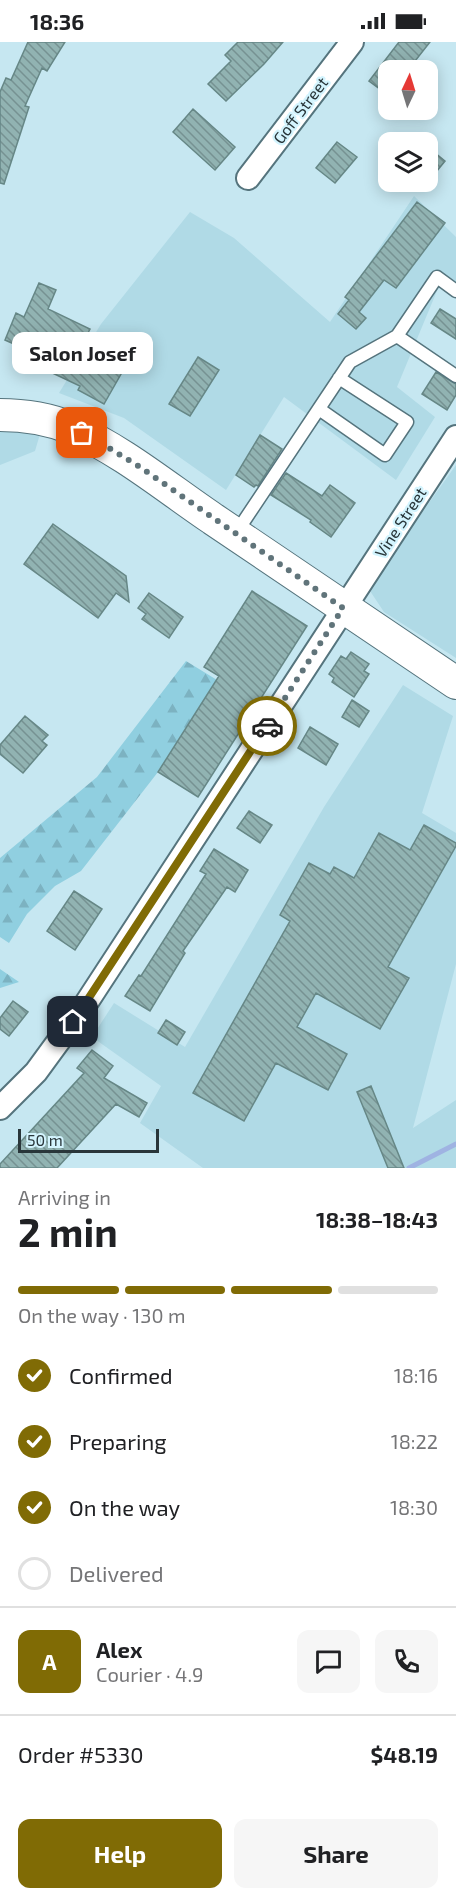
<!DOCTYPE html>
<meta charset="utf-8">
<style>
:root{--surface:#fff;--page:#f6f6f6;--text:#202124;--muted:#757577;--line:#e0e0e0;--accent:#806b05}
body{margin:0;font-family:"Exo 2",sans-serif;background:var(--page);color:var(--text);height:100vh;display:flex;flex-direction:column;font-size:22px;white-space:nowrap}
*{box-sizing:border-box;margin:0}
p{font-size:20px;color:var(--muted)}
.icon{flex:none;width:33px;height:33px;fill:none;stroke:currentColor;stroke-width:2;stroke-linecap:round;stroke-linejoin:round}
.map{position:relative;height:1126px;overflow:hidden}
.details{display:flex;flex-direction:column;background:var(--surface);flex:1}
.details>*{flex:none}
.needle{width:39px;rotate:4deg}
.fabs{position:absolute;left:378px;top:18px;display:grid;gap:12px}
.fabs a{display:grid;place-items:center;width:60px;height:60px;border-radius:12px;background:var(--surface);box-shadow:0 3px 15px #0003;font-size:30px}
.scale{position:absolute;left:18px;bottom:15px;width:141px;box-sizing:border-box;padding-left:6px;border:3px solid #29363a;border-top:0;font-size:16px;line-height:21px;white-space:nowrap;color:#29363a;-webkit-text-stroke:4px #d3f4fe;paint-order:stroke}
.pin{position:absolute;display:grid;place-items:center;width:51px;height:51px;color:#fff;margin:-26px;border-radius:12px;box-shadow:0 3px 9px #0006}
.courier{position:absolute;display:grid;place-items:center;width:60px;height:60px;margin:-30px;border:4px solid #806b05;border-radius:50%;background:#fff;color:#222;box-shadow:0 2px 8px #0007}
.bubble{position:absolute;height:42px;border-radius:12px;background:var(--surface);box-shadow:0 3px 15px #0003;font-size:20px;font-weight:700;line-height:42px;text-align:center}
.head em{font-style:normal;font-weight:700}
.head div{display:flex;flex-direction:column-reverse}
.head{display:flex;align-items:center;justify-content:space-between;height:102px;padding:0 18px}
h1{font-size:39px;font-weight:700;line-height:45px}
.bar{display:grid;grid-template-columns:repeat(4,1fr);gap:9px 6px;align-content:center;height:72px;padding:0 18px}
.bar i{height:8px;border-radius:4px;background:var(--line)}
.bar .current{background:var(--accent)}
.bar p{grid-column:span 4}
.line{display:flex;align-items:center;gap:15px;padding:0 18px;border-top:2px solid var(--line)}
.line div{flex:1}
.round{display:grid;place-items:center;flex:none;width:63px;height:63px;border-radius:12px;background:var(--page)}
ol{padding:0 18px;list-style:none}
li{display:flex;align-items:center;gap:18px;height:66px}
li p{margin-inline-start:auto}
li .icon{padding:6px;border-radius:50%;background:var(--accent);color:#fff;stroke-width:4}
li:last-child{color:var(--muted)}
li i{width:33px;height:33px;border:3px solid var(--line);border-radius:50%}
.primary-button{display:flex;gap:12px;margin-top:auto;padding:12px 18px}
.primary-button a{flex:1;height:69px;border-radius:12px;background:var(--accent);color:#fff;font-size:24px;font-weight:700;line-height:69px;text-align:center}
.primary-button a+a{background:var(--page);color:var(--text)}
.status{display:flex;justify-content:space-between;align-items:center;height:42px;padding:0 30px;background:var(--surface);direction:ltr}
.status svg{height:16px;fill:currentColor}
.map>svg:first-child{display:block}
.built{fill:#b0dae6}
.forest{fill:url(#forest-firs)}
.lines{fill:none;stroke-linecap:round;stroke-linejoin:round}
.stream{stroke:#9fb3e2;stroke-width:5}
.building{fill:url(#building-back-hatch);stroke:#668786;stroke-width:1.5}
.service-casing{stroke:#55747d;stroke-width:15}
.minor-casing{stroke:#55747d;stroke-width:26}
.secondary-casing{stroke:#55747d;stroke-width:34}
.service{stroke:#fff;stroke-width:12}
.minor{stroke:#fff;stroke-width:22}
.secondary{stroke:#fff;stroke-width:32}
.done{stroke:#60747a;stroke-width:6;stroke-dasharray:0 10.8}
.route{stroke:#806b05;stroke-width:8}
.labels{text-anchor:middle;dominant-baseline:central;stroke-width:4.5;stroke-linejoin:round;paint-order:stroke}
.street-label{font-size:16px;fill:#29363a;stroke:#d3f4fe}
</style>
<div class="status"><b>18:36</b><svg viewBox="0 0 49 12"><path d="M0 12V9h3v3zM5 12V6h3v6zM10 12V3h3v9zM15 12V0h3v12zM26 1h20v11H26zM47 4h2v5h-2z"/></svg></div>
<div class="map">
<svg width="456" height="1126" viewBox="0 0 456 1126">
<defs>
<pattern id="forest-firs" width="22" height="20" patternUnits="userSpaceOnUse" patternTransform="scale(1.5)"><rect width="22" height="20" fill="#90cfe0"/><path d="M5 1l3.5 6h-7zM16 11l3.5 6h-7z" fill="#7cb2c1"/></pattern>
<pattern id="building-back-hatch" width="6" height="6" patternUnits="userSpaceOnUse" patternTransform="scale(1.5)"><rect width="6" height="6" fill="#91b3b2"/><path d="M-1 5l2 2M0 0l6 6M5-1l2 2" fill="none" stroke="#769292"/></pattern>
</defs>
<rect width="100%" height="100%" fill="#c6e7f1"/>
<path class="built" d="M414,154L456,195V254L439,244L397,345L435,375L396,438L284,355L226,448L124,376L59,351L101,282L190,170L234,196L330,280Z
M11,389L40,392L35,409L0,423V390Z
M456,423V616L384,570L368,546Z
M403,643L453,674L422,771L456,791V922L413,1086L456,1058V1126H203L140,1081L161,1044L92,995L114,961L185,1005L324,765Z"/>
<path class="forest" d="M186,619L217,638L158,730L81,829L55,844L27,872L9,901L0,895V816L97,735Z
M0,927L19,940L0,946Z"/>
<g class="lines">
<path class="stream" d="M409,1126L456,1102"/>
</g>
<path class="building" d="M28,0H65L47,29L42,26L25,64L29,65L4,142L0,141V50L6,36L11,38Z
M238,0H283L264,22L226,59L208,42L231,19L225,13Z
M399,0H430L408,28H388V53L369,39Z
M193,67L235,105L215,128L173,90Z
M337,100L357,115L335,141L316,126Z
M428,105L445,119L428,140Z
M417,160L445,181L396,246L384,238L359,270L366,276L356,287L338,272L349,258L345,255Z
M39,241L56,248L48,267L90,287L88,291L120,309L114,319L125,325L104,362L78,348L80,344L42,326L46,316L5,298L16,271L24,275Z
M440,267L456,277V297L431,281Z
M198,315L219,328L190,374L169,362Z
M436,330L456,342V353L447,368L422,352Z
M260,393L282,407L258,444L256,443L254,445L236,433Z
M286,431L322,454L330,443L355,461L331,495L310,480L311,478L271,453Z
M53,482L126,534L129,560L116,551L98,576L24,522Z
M252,549L307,584L198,755L158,730L219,634L204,625Z
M149,551L183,575L169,596L142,577L146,572L138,566Z
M351,610L369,622L364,629L369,632L354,655L332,640L334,636L329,632L341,614L346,617Z
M352,658L369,669L359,685L342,675Z
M25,674L48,693L42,699L47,703L23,731L0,712V703Z
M310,685L338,702L326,723L298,706Z
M249,769L272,783L260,801L237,786Z
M424,783L456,801V804L388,925L409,936L380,987L316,951L297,985L347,1012L328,1048L276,1021L244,1079L193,1051L290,879L280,873L309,821L330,832L334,825L354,836L379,791L410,808Z
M214,807L248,828L235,850L227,845L183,909L185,911L150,969L125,954L139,933L141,934L206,832L200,829Z
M74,849L102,867L75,908L47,889Z
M13,959L28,970L9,994L0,987V976Z
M166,978L185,990L177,1003L158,991Z
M92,1008L113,1024L104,1036L147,1061L139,1075L116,1062L57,1126H0V1122L84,1031L77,1026Z
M371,1044L404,1126H388L357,1050Z"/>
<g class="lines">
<defs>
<path id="service" d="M397,294L456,334
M319,367L385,413L407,380L339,336
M236,491L350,320L397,294L437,235L456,249"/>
<path id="minor" d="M248,136L352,0
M0,1066L36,1030L85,963L456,395"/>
<path id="secondary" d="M0,373C24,373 49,377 71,386C123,409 167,446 213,477C294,532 375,587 456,641"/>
</defs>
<use href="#service" class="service-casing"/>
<use href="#minor" class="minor-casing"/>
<use href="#secondary" class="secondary-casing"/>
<use href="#service" class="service"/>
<use href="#minor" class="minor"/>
<use href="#secondary" class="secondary"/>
</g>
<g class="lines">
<path class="done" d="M82,391L96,398L140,425L343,566L267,684"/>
<path class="route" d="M73,980L267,684"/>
</g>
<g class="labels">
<g class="street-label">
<text transform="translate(300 68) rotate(-53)">Goff Street</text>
<text transform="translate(400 480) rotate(-57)">Vine Street</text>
</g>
</g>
</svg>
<div class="fabs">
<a><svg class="needle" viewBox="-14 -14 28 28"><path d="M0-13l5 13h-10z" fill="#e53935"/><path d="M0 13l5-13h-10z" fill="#757577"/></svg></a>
<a><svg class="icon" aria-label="layers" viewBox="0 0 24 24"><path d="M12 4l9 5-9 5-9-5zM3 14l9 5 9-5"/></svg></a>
</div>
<div class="scale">50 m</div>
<div class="pin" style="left:82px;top:391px;background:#ea580c"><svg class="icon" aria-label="bag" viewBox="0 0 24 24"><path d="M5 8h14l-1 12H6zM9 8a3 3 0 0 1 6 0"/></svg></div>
<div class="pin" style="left:73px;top:980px;background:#1f2937"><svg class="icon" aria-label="home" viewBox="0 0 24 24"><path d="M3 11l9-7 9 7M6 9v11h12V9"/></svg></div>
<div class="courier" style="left:267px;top:684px"><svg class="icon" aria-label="car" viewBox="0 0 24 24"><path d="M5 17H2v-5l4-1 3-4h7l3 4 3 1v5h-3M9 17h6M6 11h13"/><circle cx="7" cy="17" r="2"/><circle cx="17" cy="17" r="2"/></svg></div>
<div class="bubble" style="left:12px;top:290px;width:141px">Salon Josef</div>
</div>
<section class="details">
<div class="head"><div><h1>2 min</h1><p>Arriving in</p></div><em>18:38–18:43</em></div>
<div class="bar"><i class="current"></i><i class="current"></i><i class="current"></i><i></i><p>On the way · 130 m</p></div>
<ol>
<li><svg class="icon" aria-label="check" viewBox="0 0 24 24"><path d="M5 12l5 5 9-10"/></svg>Confirmed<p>18:16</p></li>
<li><svg class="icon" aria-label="check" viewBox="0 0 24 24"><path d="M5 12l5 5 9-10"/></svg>Preparing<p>18:22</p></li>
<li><svg class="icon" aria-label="check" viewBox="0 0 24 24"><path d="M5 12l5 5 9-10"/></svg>On the way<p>18:30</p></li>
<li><i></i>Delivered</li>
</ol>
<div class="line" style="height:108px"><b class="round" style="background:var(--accent);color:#fff">A</b><div><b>Alex</b><p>Courier · 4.9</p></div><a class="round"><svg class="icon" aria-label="chat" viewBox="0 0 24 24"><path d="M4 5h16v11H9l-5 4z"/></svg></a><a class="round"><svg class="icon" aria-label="phone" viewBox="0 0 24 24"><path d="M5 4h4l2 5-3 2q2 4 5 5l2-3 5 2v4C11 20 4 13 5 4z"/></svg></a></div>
<div class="line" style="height:78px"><div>Order #5330</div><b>$48.19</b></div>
<div class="primary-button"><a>Help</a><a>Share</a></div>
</section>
